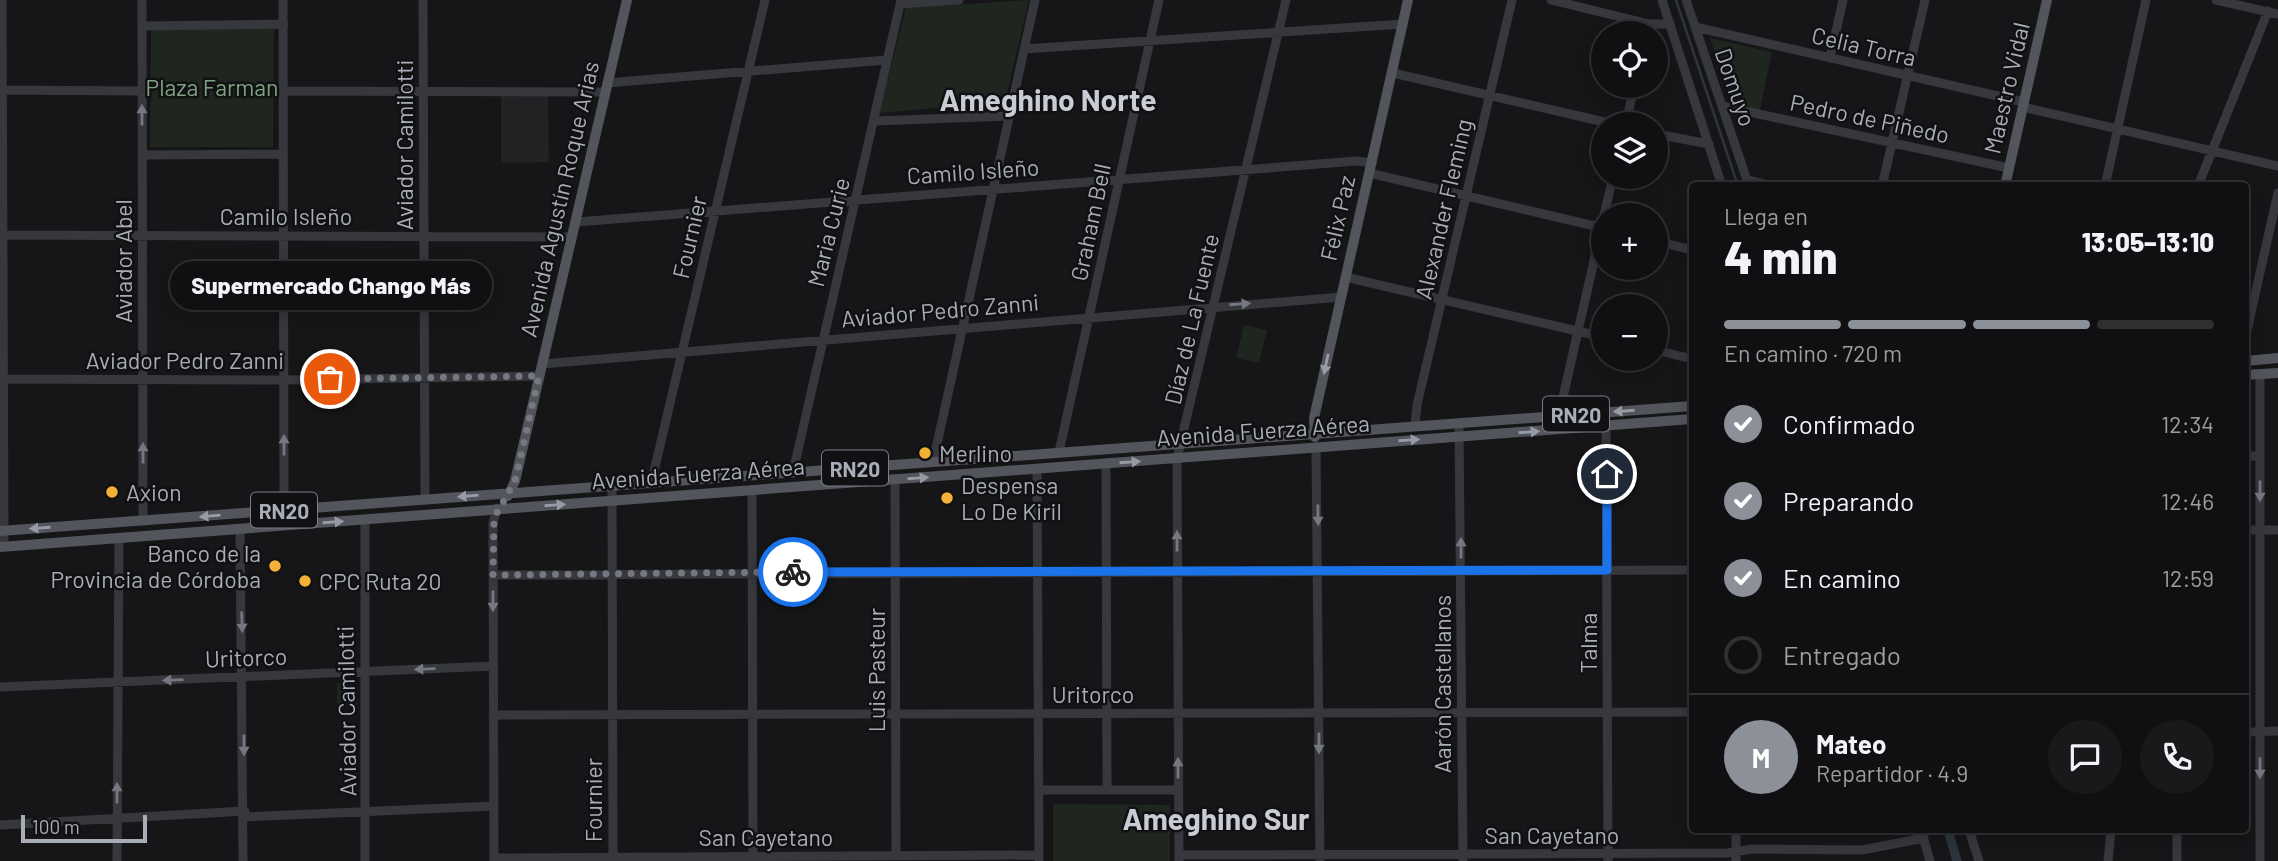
<!DOCTYPE html>
<html lang="es">
<meta charset="utf-8">
<style>
:root{--surface:#101012;--page:#19191b;--text:#f1f3f6;--muted:#9c9d9f;--line:#303032;--accent:#8c9099}
body{margin:0;font-family:Barlow,sans-serif;background:var(--page);color:var(--text);height:100vh;display:flex;flex-direction:column;font-size:26px;white-space:nowrap}
*{box-sizing:border-box;margin:0}
p{font-size:23px;color:var(--muted)}
.icon{flex:none;width:38px;height:38px;fill:none;stroke:currentColor;stroke-width:2;stroke-linecap:round;stroke-linejoin:round}
.map{position:relative;flex:1;overflow:hidden}
.panel{position:absolute;left:1689px;top:182px;width:560px;height:651px;display:flex;flex-direction:column;background:var(--surface);border-radius:7px;box-shadow:0 4px 18px #0003,0 0 0 2px var(--line)}
.panel>*{flex:none}
.buttons{position:absolute;left:1591px;top:21px;display:grid;gap:14px}
.buttons a{display:grid;place-items:center;width:77px;height:77px;border-radius:50%;background:var(--surface);box-shadow:0 4px 18px #0003,0 0 0 2px var(--line);font-size:35px}
.scale{position:absolute;left:21px;bottom:18px;width:126px;box-sizing:border-box;padding-left:7px;border:4px solid #a8adb8;border-top:0;font-size:19px;line-height:24px;white-space:nowrap;color:#a8adb8;-webkit-text-stroke:5px #111113;paint-order:stroke}
.pin{position:absolute;display:grid;place-items:center;width:60px;height:60px;color:#fff;margin:-30px;border:4px solid #fff;border-radius:50%;box-shadow:0 2px 7px #0007}
.courier{position:absolute;display:grid;place-items:center;width:70px;height:70px;margin:-35px;border:5px solid #1a73e8;border-radius:50%;background:#fff;color:#222;box-shadow:0 2px 9px #0007}
.bubble{position:absolute;height:49px;border-radius:24px;background:var(--surface);box-shadow:0 4px 18px #0003,0 0 0 2px var(--line);font-size:23px;font-weight:800;line-height:49px;text-align:center}
.overview em{font-style:normal;font-weight:800}
.overview div{display:flex;flex-direction:column-reverse}
.overview{display:flex;align-items:center;justify-content:space-between;height:119px;padding:0 35px}
h1{font-size:46px;font-weight:800;line-height:52px}
.bar{display:grid;grid-template-columns:repeat(4,1fr);gap:10px 7px;align-content:center;height:84px;padding:0 35px}
.bar i{height:9px;border-radius:5px;background:var(--line)}
.bar .on{background:var(--accent)}
.bar p{grid-column:span 4}
.line{display:flex;align-items:center;gap:18px;padding:0 35px;border-top:2px solid var(--line)}
.line div{flex:1}
.round{display:grid;place-items:center;flex:none;width:74px;height:74px;border-radius:37px;background:var(--page)}
ol{padding:0 35px;list-style:none}
li{display:flex;align-items:center;gap:21px;height:77px}
li p{margin-inline-start:auto}
li .icon{padding:7px;border-radius:50%;background:var(--accent);color:#fff;stroke-width:4}
li:last-child{color:var(--muted)}
li i{width:38px;height:38px;border:4px solid var(--line);border-radius:50%}
.map>svg:first-child{display:block}
.built{fill:#222225}
.green{fill:#1e261f}
.lines{fill:none;stroke-linecap:round;stroke-linejoin:round}
.stream{stroke:#2c353c;stroke-width:2.5}
.canal{stroke:#2c353c;stroke-width:9}
.minor{stroke:#37383d;stroke-width:9}
.major{stroke:#53555c;stroke-width:10}
.oneway{fill:#757881}
.oneway2{fill:#979ba6}
.done{stroke:#757880;stroke-width:7;stroke-dasharray:0 12.6}
.route{stroke:#1a73e8;stroke-width:9}
.poi-dot{fill:#f2b134;stroke:#111113;stroke-width:2.5}
.labels{text-anchor:middle;dominant-baseline:central;stroke-width:5;stroke-linejoin:round;paint-order:stroke}
.shield{fill:#111113;stroke:#7b7e86;stroke-width:2}
.shield-label{font-size:21px;font-weight:bold;fill:#a8adb8}
.street-label{font-size:23px;fill:#a8adb8;stroke:#111113}
.park-label{font-size:23px;fill:#7fa381;stroke:#111113}
.poi-label{font-size:23px;fill:#a8adb8;stroke:#111113;text-anchor:start}
.district-label{font-size:30px;font-weight:bold;fill:#c9ccd4;stroke:#111113}
</style>
<div class="map">
<svg width="2278" height="861" viewBox="0 0 2278 861">
<rect width="100%" height="100%" fill="#161618"/>
<path class="built" d="M501,95H548L549,162L501,163Z"/>
<path class="green" d="M1029,0L1005,102L879,113L906,8Z
M271,27L274,30L273,147H150L151,29Z
M1710,38L1772,52L1760,110L1732,104Z
M1244,325L1267,330L1259,363L1236,358Z
M337,683H354L357,687V707H337Z
M1053,804L1170,805V861H1053Z"/>
<g class="lines">
<path class="stream" d="M1676,0L1738,186"/>
<path class="canal" d="M1948,830L1957,861"/>
<path class="minor" d="M2,0L4,547
M142,0L143,521
M283,0L284,510
M423,0L425,500
M1551,0L1649,24H1670
M1662,0L1722,186
M1686,0L1749,186
M2216,0L2278,14
M900,4L959,0
M142,26L284,24
M1695,27L2024,102
M1024,49L1403,24
M1830,58L1843,0
M1393,73L1613,124
M607,83L887,60
M0,90L142,91
M284,91L605,92
M1722,106L2009,168
M2023,107L2278,166
M874,121L1009,116
M1626,124L1634,86
M1656,134L1709,144
M142,155L283,154
M1369,173L1603,228
M1747,180L1772,186
M1882,186L1925,0
M2105,186L2146,0
M2198,186L2268,11
M1604,215L1613,177
M576,222L1357,161L1372,163
M0,235L572,237
M1656,241L1692,250
M1345,277L1603,337
M2245,339L2278,193
M1656,350L1692,359
M542,364L1341,297
M0,379L283,380L539,376
M1559,415L1603,221
M1459,423L1463,861
M1415,426L1417,405L1512,0
M1606,426L1608,861
M1316,447L1320,861
M1059,452L1159,0
M2245,457L2260,455
M933,462L1035,0
M1106,463L1107,790
M1037,469L1039,859
M793,472L901,0
M895,480L896,859
M651,484L765,0
M612,486L613,859
M752,490L753,860
M365,520V861
M240,529L243,861
M2245,530H2278
M493,575L1692,570
M0,687L493,666
M493,715L1692,712
M2245,732L2278,731
M1039,790H1178
M245,817L494,806
M0,825L245,811
M1736,830V861
M1921,830L1930,861
M1969,830L1979,861
M2177,830V861
M1179,855L1727,853L1752,849L1862,850L1924,838
M494,858L1039,855
M117,861L119,538
M494,861L493,523L497,508
M1179,861L1177,458L1286,0
M2108,861L2111,830
M2260,861V374"/>
<path class="major" d="M2005,186L2047,0
M2245,361L2278,358
M2245,375L2278,373
M1315,437L1314,418L1408,0
M508,496L515,481L627,0
M0,531L1692,406
M0,547L1692,419"/>
</g>
<defs><path id="oneway-solid" d="M-6-.8H1V-3.2L6.5 0L1 3.2V.8H-6Z" transform="scale(1.75)"/></defs>
<g class="oneway">
<use href="#oneway-solid" transform="translate(142 115) rotate(-90)"/>
<use href="#oneway-solid" transform="translate(1240 304) rotate(-4)"/>
<use href="#oneway-solid" transform="translate(284 445) rotate(-90)"/>
<use href="#oneway-solid" transform="translate(143 453) rotate(-90)"/>
<use href="#oneway-solid" transform="translate(2260 491) rotate(90)"/>
<use href="#oneway-solid" transform="translate(1318 515) rotate(89)"/>
<use href="#oneway-solid" transform="translate(1177 541) rotate(-90)"/>
<use href="#oneway-solid" transform="translate(1461 548) rotate(-90)"/>
<use href="#oneway-solid" transform="translate(493 601) rotate(90)"/>
<use href="#oneway-solid" transform="translate(242 622) rotate(88)"/>
<use href="#oneway-solid" transform="translate(425 669) rotate(178)"/>
<use href="#oneway-solid" transform="translate(173 680) rotate(178)"/>
<use href="#oneway-solid" transform="translate(1319 743) rotate(90)"/>
<use href="#oneway-solid" transform="translate(244 745) rotate(90)"/>
<use href="#oneway-solid" transform="translate(1178 768) rotate(-90)"/>
<use href="#oneway-solid" transform="translate(2260 768) rotate(90)"/>
<use href="#oneway-solid" transform="translate(117 793) rotate(-90)"/>
</g>
<g class="oneway2">
<use href="#oneway-solid" transform="translate(1326 364) rotate(102)"/>
<use href="#oneway-solid" transform="translate(1624 411) rotate(176)"/>
<use href="#oneway-solid" transform="translate(1529 432) rotate(-4)"/>
<use href="#oneway-solid" transform="translate(1409 440) rotate(-4)"/>
<use href="#oneway-solid" transform="translate(1130 462) rotate(-4)"/>
<use href="#oneway-solid" transform="translate(918 478) rotate(-4)"/>
<use href="#oneway-solid" transform="translate(468 496) rotate(175)"/>
<use href="#oneway-solid" transform="translate(555 505) rotate(-4)"/>
<use href="#oneway-solid" transform="translate(210 516) rotate(175)"/>
<use href="#oneway-solid" transform="translate(333 522) rotate(-4)"/>
<use href="#oneway-solid" transform="translate(40 528) rotate(176)"/>
</g>
<g class="lines">
<path class="done" d="M330,379L539,376L515,481L494,518L493,575L793,572"/>
<path class="route" d="M793,572L1607,570V474"/>
</g>
<g class="poi-dot">
<circle cx="925" cy="453" r="7"/>
<circle cx="112" cy="492" r="7"/>
<circle cx="947" cy="498" r="7"/>
<circle cx="275" cy="566" r="7"/>
<circle cx="305" cy="581" r="7"/>
</g>
<g class="labels">
<g class="shield">
<rect x="1543" y="396.5" width="66" height="35" rx="5"/>
<rect x="822" y="450.5" width="66" height="35" rx="5"/>
<rect x="251" y="492.5" width="66" height="35" rx="5"/>
</g>
<g class="shield-label">
<text x="1576" y="414">RN20</text>
<text x="855" y="468">RN20</text>
<text x="284" y="510">RN20</text>
</g>
<g class="street-label">
<text transform="translate(1864 46) rotate(13)">Celia Torra</text>
<text transform="translate(1736 87) rotate(71)">Domuyo</text>
<text transform="translate(2006 88) rotate(-77)">Maestro Vidal</text>
<text transform="translate(1870 118) rotate(12)">Pedro de Piñedo</text>
<text transform="translate(404 145) rotate(-90)">Aviador Camilotti</text>
<text transform="translate(973 171) rotate(-4)">Camilo Isleño</text>
<text transform="translate(559 199) rotate(-77)">Avenida Agustín Roque Arias</text>
<text transform="translate(1443 209) rotate(-77)">Alexander Fleming</text>
<text x="286" y="216">Camilo Isleño</text>
<text transform="translate(1337 218) rotate(-77)">Félix Paz</text>
<text transform="translate(1090 222) rotate(-78)">Graham Bell</text>
<text transform="translate(828 232) rotate(-76)">Maria Curie</text>
<text transform="translate(689 237) rotate(-77)">Fournier</text>
<text transform="translate(123 261) rotate(-90)">Aviador Abel</text>
<text transform="translate(940 310) rotate(-5)">Aviador Pedro Zanni</text>
<text transform="translate(1191 319) rotate(-77)">Díaz de La Fuente</text>
<text x="185" y="360">Aviador Pedro Zanni</text>
<text transform="translate(1263 430) rotate(-4)">Avenida Fuerza Aérea</text>
<text transform="translate(698 473) rotate(-4)">Avenida Fuerza Aérea</text>
<text transform="translate(1588 643) rotate(-90)">Talma</text>
<text transform="translate(246 657) rotate(-2)">Uritorco</text>
<text transform="translate(876 670) rotate(-90)">Luis Pasteur</text>
<text transform="translate(1442 684) rotate(-90)">Aarón Castellanos</text>
<text x="1093" y="694">Uritorco</text>
<text transform="translate(346 711) rotate(-91)">Aviador Camilotti</text>
<text transform="translate(593 800) rotate(-90)">Fournier</text>
<text x="1552" y="835">San Cayetano</text>
<text x="766" y="837">San Cayetano</text>
</g>
<g class="park-label">
<text x="212" y="87">Plaza Farman</text>
</g>
<g class="poi-label">
<text x="939" y="453">Merlino</text>
<text x="961" y="485">Despensa<tspan x="961" dy="26">Lo De Kiril</tspan></text>
<text x="126" y="492">Axion</text>
<text x="261" y="553" text-anchor="end">Banco de la<tspan x="261" dy="26">Provincia de Córdoba</tspan></text>
<text x="319" y="581">CPC Ruta 20</text>
</g>
<g class="district-label">
<text x="1048" y="99">Ameghino Norte</text>
<text x="1216" y="818">Ameghino Sur</text>
</g>
</g>
</svg>
<div class="buttons">
<a><svg class="icon" aria-label="locate" viewBox="0 0 24 24"><circle cx="12" cy="12" r="6"/><path d="M12 2v4M12 18v4M2 12h4M18 12h4"/></svg></a>
<a><svg class="icon" aria-label="layers" viewBox="0 0 24 24"><path d="M12 4l9 5-9 5-9-5zM3 14l9 5 9-5"/></svg></a>
<a>+</a>
<a>−</a>
</div>
<div class="scale">100 m</div>
<div class="pin" style="left:330px;top:379px;background:#ea580c"><svg class="icon" aria-label="bag" viewBox="0 0 24 24"><path d="M5 8h14l-1 12H6zM9 8a3 3 0 0 1 6 0"/></svg></div>
<div class="pin" style="left:1607px;top:474px;background:#1f2937"><svg class="icon" aria-label="home" viewBox="0 0 24 24"><path d="M3 11l9-7 9 7M6 9v11h12V9"/></svg></div>
<div class="courier" style="left:793px;top:572px"><svg class="icon" aria-label="bike" viewBox="0 0 24 24"><circle cx="6" cy="16" r="4"/><circle cx="18" cy="16" r="4"/><path d="M6 16l4-8h5l3 8M10 8l3 8H6M13 5h3"/></svg></div>
<div class="bubble" style="left:170px;top:261px;width:322px">Supermercado Chango Más</div>
<section class="panel">
<div class="overview"><div><h1>4 min</h1><p>Llega en</p></div><em>13:05–13:10</em></div>
<div class="bar"><i class="on"></i><i class="on"></i><i class="on"></i><i></i><p>En camino · 720 m</p></div>
<ol>
<li><svg class="icon" aria-label="check" viewBox="0 0 24 24"><path d="M5 12l5 5 9-10"/></svg>Confirmado<p>12:34</p></li>
<li><svg class="icon" aria-label="check" viewBox="0 0 24 24"><path d="M5 12l5 5 9-10"/></svg>Preparando<p>12:46</p></li>
<li><svg class="icon" aria-label="check" viewBox="0 0 24 24"><path d="M5 12l5 5 9-10"/></svg>En camino<p>12:59</p></li>
<li><i></i>Entregado</li>
</ol>
<div class="line" style="height:126px"><b class="round" style="background:var(--accent);color:#fff">M</b><div><b>Mateo</b><p>Repartidor · 4.9</p></div><a class="round"><svg class="icon" aria-label="chat" viewBox="0 0 24 24"><path d="M4 5h16v11H9l-5 4z"/></svg></a><a class="round"><svg class="icon" aria-label="phone" viewBox="0 0 24 24"><path d="M5 4h4l2 5-3 2q2 4 5 5l2-3 5 2v4C11 20 4 13 5 4z"/></svg></a></div>
</section>
</div>
